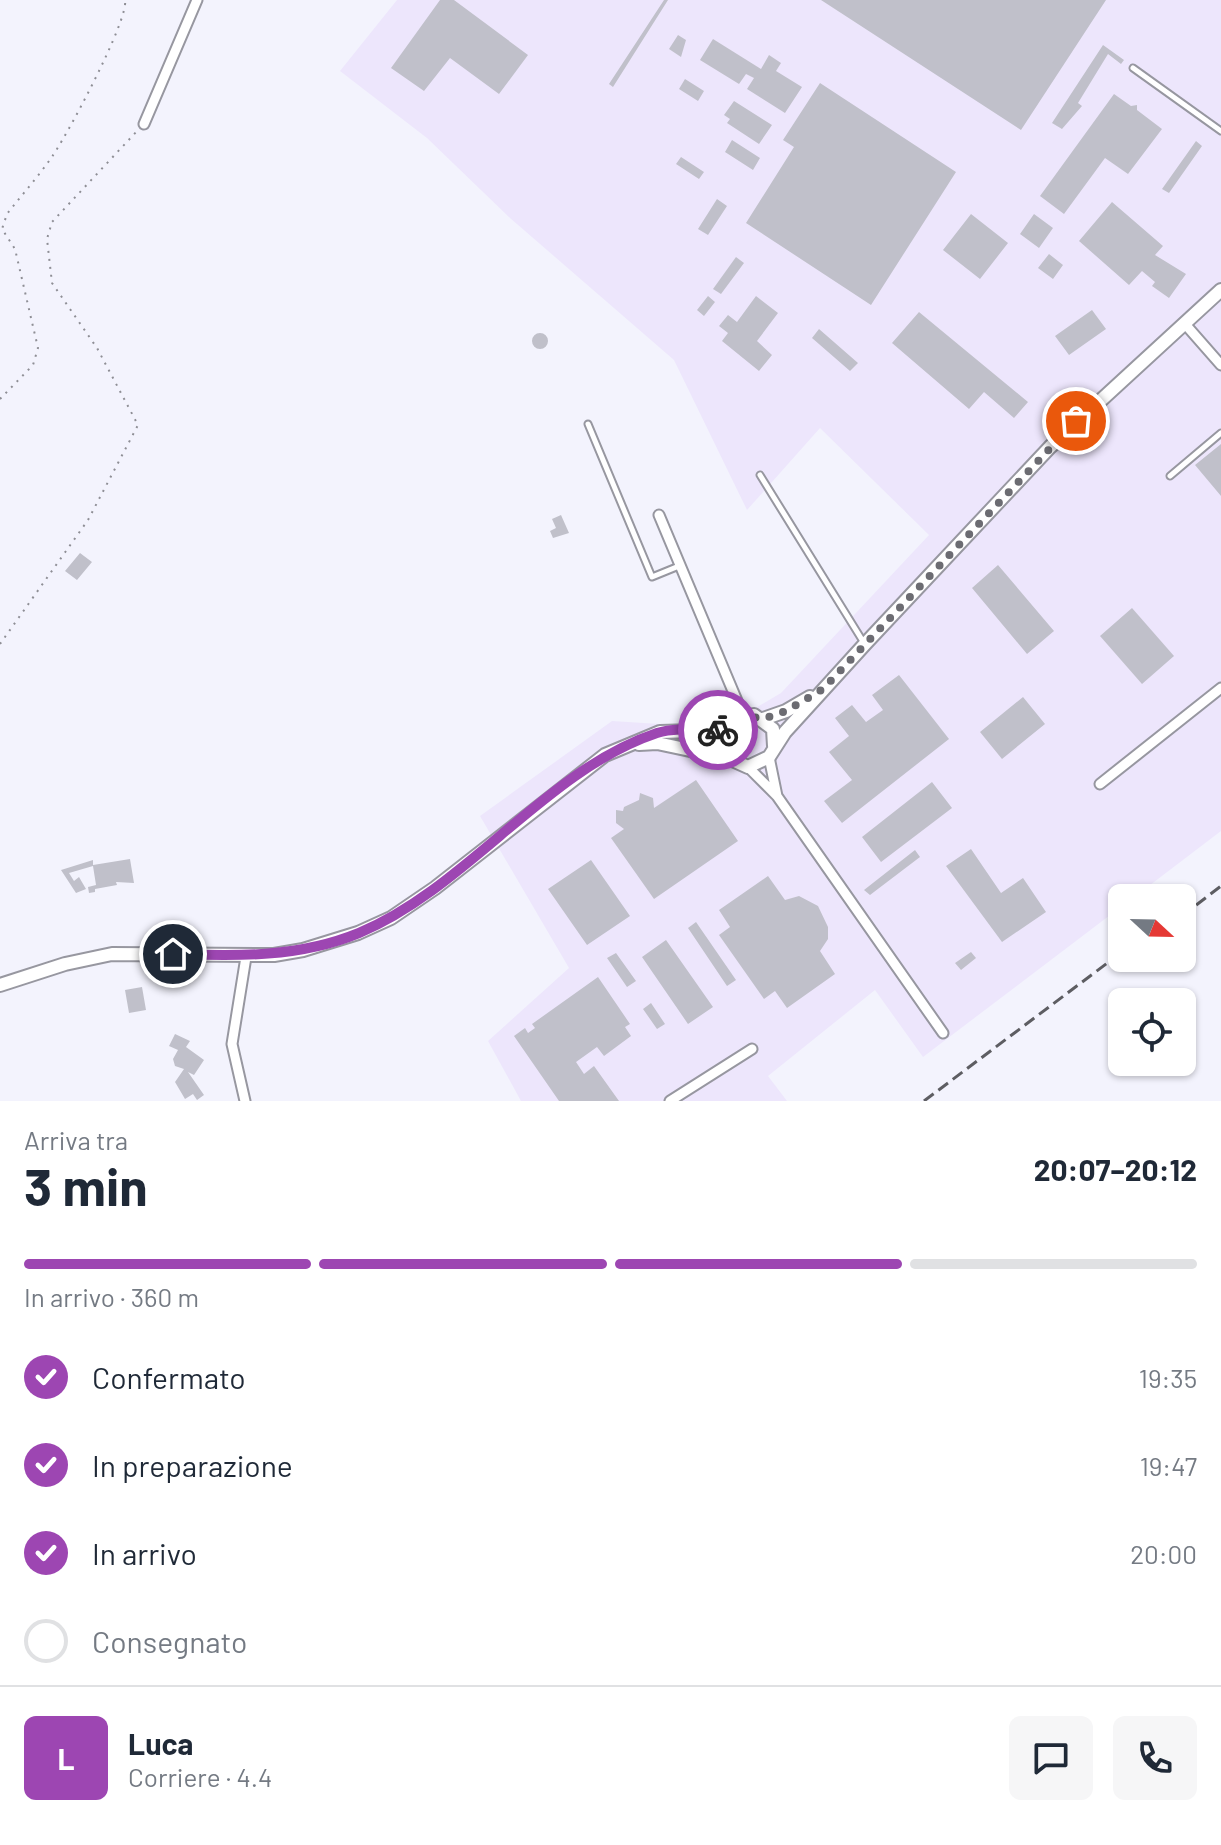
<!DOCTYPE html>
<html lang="it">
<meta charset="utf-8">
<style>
:root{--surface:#fff;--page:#f6f6f7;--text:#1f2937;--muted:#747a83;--line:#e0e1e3;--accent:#9d46b2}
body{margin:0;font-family:Barlow,sans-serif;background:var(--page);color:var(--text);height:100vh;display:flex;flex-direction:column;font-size:30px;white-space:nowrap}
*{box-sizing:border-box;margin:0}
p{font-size:26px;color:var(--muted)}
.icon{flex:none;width:44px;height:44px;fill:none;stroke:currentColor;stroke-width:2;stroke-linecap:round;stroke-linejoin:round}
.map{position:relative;height:1101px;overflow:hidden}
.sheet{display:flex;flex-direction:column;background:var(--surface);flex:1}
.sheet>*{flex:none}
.needle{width:52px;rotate:112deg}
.fabs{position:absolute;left:1108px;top:884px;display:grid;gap:16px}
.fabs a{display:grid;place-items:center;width:88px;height:88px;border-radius:12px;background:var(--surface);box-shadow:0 2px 6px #0004;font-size:40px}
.pin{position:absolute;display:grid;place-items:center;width:68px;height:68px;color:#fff;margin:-34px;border:4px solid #fff;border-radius:50%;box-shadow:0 2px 8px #0007}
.courier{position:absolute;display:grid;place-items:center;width:80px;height:80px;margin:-40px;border:6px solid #9d46b2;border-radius:50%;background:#fff;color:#222;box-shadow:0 2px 10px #0007}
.overview em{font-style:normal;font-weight:700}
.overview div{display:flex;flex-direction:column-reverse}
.overview{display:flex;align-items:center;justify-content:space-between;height:136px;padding:0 24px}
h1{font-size:52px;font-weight:700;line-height:60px}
.bar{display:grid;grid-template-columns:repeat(4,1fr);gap:12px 8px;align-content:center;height:96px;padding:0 24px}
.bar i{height:10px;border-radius:6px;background:var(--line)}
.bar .active{background:var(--accent)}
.bar p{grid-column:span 4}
.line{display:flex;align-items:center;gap:20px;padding:0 24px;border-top:2px solid var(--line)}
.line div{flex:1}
.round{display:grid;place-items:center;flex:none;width:84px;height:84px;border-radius:12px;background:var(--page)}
ol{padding:0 24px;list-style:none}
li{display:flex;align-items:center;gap:24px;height:88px}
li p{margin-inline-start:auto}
li .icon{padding:8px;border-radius:50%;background:var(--accent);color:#fff;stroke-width:4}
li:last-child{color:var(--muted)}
li i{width:44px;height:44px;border:4px solid var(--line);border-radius:50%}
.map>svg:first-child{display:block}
.industrial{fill:#ede6fc}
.building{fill:#c0c0ca}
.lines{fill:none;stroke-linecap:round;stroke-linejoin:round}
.service-casing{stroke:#9797a0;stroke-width:9}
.minor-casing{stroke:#9797a0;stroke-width:13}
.tertiary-casing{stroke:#9797a0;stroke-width:16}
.path{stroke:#8e8e95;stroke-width:2;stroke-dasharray:2 6;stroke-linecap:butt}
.service{stroke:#fff;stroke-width:5}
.minor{stroke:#fff;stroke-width:9}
.tertiary{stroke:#fff;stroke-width:12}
.rail{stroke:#5d5d62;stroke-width:3;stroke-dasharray:12 6;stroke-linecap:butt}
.done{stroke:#6c6c72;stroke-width:8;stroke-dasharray:0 14.4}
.route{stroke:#9d46b2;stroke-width:10}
</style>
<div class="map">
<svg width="1221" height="1101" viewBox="0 0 1221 1101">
<rect width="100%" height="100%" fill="#f3f3fd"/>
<path class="industrial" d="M397,0H1221V831L1133,898H1122V906L923,1057L875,990L768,1076L787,1101H521L488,1041L569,968L480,816L612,721L722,728L781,693L929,535L820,428L747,510L674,360L510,218L427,138L340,71Z"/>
<path class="building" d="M440,0H454L528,55L499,94L450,58L424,91L391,68Z
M664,0H668L613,87L609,84Z
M821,0H1106L1021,130Z
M678,35L686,40L681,57L669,49Z
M713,39L761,69L769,55L781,63L776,71L802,87L785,113L747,89L754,78L746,74L739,84L700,60Z
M1103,45L1124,60L1121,64L1108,54L1078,103L1082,106L1062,129L1052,123Z
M685,79L704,91L698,101L679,89Z
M820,83L956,172L871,305L746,223L794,147L783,140Z
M1114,94L1131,106L1137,105V110L1162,129L1128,174L1105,158L1064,214L1040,196Z
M734,101L772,125L759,144L727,123L730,119L724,115Z
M732,140L760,158L753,170L725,152Z
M1196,141L1202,146L1169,193L1162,189Z
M681,157L704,172L699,179L676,164Z
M717,199L727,206L708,235L698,229Z
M1112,202L1163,246L1155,255L1186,274L1169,298L1152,286L1155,282L1142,271L1129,285L1079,241Z
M971,214L1008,243L980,279L943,250Z
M1034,214L1053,228L1039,248L1020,234Z
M1049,254L1063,265L1053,279L1038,268Z
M736,257L744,263L721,294L713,289Z
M708,296L715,302L704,316L697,310Z
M756,296L778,313L757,341L772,355L759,371L722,341L728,333L719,326L728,315L737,322Z
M1092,310L1106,329L1069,355L1055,336Z
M919,312L1028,402L1014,418L984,392L969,409L892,343Z
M819,329L858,363L850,371L812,338Z
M532 341a8 8 0 1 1 16 0a8 8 0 1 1-16 0Z
M1221,444V496L1195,465Z
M561,515L569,533L553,538L550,531L556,528L552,519Z
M80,553L92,562L77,580L65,571Z
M998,565L1054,631L1027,654L972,588Z
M1132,608L1174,656L1142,684L1100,636Z
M899,675L949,739L842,823L824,801L852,780L829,752L849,736L835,718L852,705L866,722L883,710L872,695Z
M1023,697L1045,724L1002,759L980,732Z
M696,780L738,841L654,899L611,838L624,829L616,823V810L623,811L624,807L639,800L640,793L653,798L654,808Z
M932,782L952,808L881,862L862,837Z
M971,849L1001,893L1023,878L1046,912L1002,942L946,866Z
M915,850L920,857L870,895L864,890Z
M130,859L134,883L116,882L117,885L95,889V892L89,893L88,887L96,885L93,866L69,873L74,881L79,877L86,889L76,893L61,870L93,860V865Z
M591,860L630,916L587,945L548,889Z
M768,876L785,900L799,896L818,906L828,927V939L820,951L835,974L787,1008L775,991L764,999L719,935L730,927L719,910Z
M696,922L736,980L727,986L688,928Z
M666,940L713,1007L688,1024L642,957Z
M971,952L976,958L961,970L955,963Z
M616,953L636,981L627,987L607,958Z
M598,977L630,1024L625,1027L631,1036L604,1056L597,1047L576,1062L584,1074L594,1066L619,1101H559L514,1036L525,1028L528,1033L535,1028L532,1024Z
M142,987L146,1010L129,1013L125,990Z
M651,1003L665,1024L657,1029L643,1009Z
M175,1034L190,1041L186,1047L204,1060L194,1075L188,1072L204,1095L197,1100L193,1094L185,1099L175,1082L184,1069L175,1066L173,1059L178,1050L169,1046Z"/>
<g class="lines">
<defs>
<path id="service" d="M1133,68L1221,131
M588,424L652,577L679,566
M760,475L864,643
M1170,476L1221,433"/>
<path id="minor" d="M144,124L197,0
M1185,324L1221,365
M659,515L743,715
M769,757L777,796
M748,767L777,796L943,1033
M1100,784L1221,688
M245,1101L232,1044L246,957
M670,1101L752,1049"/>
<path id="tertiary" d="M763,719L786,711L810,697
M639,744L657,743L728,758
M774,746L773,729L754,715L734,719L723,736L728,758L748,767L769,757L785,732L865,644L1050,447L1221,290
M0,985L65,964L112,954L274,955L303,950L358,933L391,918L435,888L605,755L660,732L725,730"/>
</defs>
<use href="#service" class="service-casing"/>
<use href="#minor" class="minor-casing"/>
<use href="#tertiary" class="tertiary-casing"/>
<path class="path" d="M0,399L33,365L38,348L15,249L2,229L7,214C21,196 36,179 49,161C65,140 129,20 125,0
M0,644L88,520L138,425L97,348L52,283L47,239L52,222L138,130"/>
<use href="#service" class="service"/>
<use href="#minor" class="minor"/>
<use href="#tertiary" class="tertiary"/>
<path class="rail" d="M1182,916L1221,886
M924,1101L1122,952"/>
</g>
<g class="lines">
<path class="done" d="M718,730H725L743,715L763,719L786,711L823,689L1076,421"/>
<path class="route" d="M173,954C238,956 298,958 359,933C468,887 546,770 657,733C675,727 700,730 718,730"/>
</g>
</svg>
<div class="fabs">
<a><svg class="needle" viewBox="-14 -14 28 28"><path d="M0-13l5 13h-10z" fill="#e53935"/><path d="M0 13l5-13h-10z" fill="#747a83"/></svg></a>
<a><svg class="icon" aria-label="locate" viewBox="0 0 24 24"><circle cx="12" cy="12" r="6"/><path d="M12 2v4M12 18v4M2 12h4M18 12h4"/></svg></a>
</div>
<div class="pin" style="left:1076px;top:421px;background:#ea580c"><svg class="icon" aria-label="bag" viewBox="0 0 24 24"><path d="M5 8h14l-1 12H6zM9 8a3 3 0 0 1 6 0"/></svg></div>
<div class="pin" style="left:173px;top:954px;background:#1f2937"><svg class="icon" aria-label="home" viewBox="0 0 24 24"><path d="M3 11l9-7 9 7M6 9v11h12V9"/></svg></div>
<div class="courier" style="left:718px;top:730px"><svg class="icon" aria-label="bike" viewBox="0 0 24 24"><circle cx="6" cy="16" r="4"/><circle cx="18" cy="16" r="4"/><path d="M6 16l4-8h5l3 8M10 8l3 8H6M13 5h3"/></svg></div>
</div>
<section class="sheet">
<div class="overview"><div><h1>3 min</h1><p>Arriva tra</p></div><em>20:07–20:12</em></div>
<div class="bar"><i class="active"></i><i class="active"></i><i class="active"></i><i></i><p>In arrivo · 360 m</p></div>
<ol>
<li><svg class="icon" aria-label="check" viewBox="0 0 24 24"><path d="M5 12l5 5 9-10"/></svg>Confermato<p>19:35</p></li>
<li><svg class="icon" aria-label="check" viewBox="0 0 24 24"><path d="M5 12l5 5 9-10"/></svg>In preparazione<p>19:47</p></li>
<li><svg class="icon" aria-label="check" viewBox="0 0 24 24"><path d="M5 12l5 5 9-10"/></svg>In arrivo<p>20:00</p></li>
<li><i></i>Consegnato</li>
</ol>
<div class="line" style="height:144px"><b class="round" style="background:var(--accent);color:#fff">L</b><div><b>Luca</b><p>Corriere · 4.4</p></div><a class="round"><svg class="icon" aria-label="chat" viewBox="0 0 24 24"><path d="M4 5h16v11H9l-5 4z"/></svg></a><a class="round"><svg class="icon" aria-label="phone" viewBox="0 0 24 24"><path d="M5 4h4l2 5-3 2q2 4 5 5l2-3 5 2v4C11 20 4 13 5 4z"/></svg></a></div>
</section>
